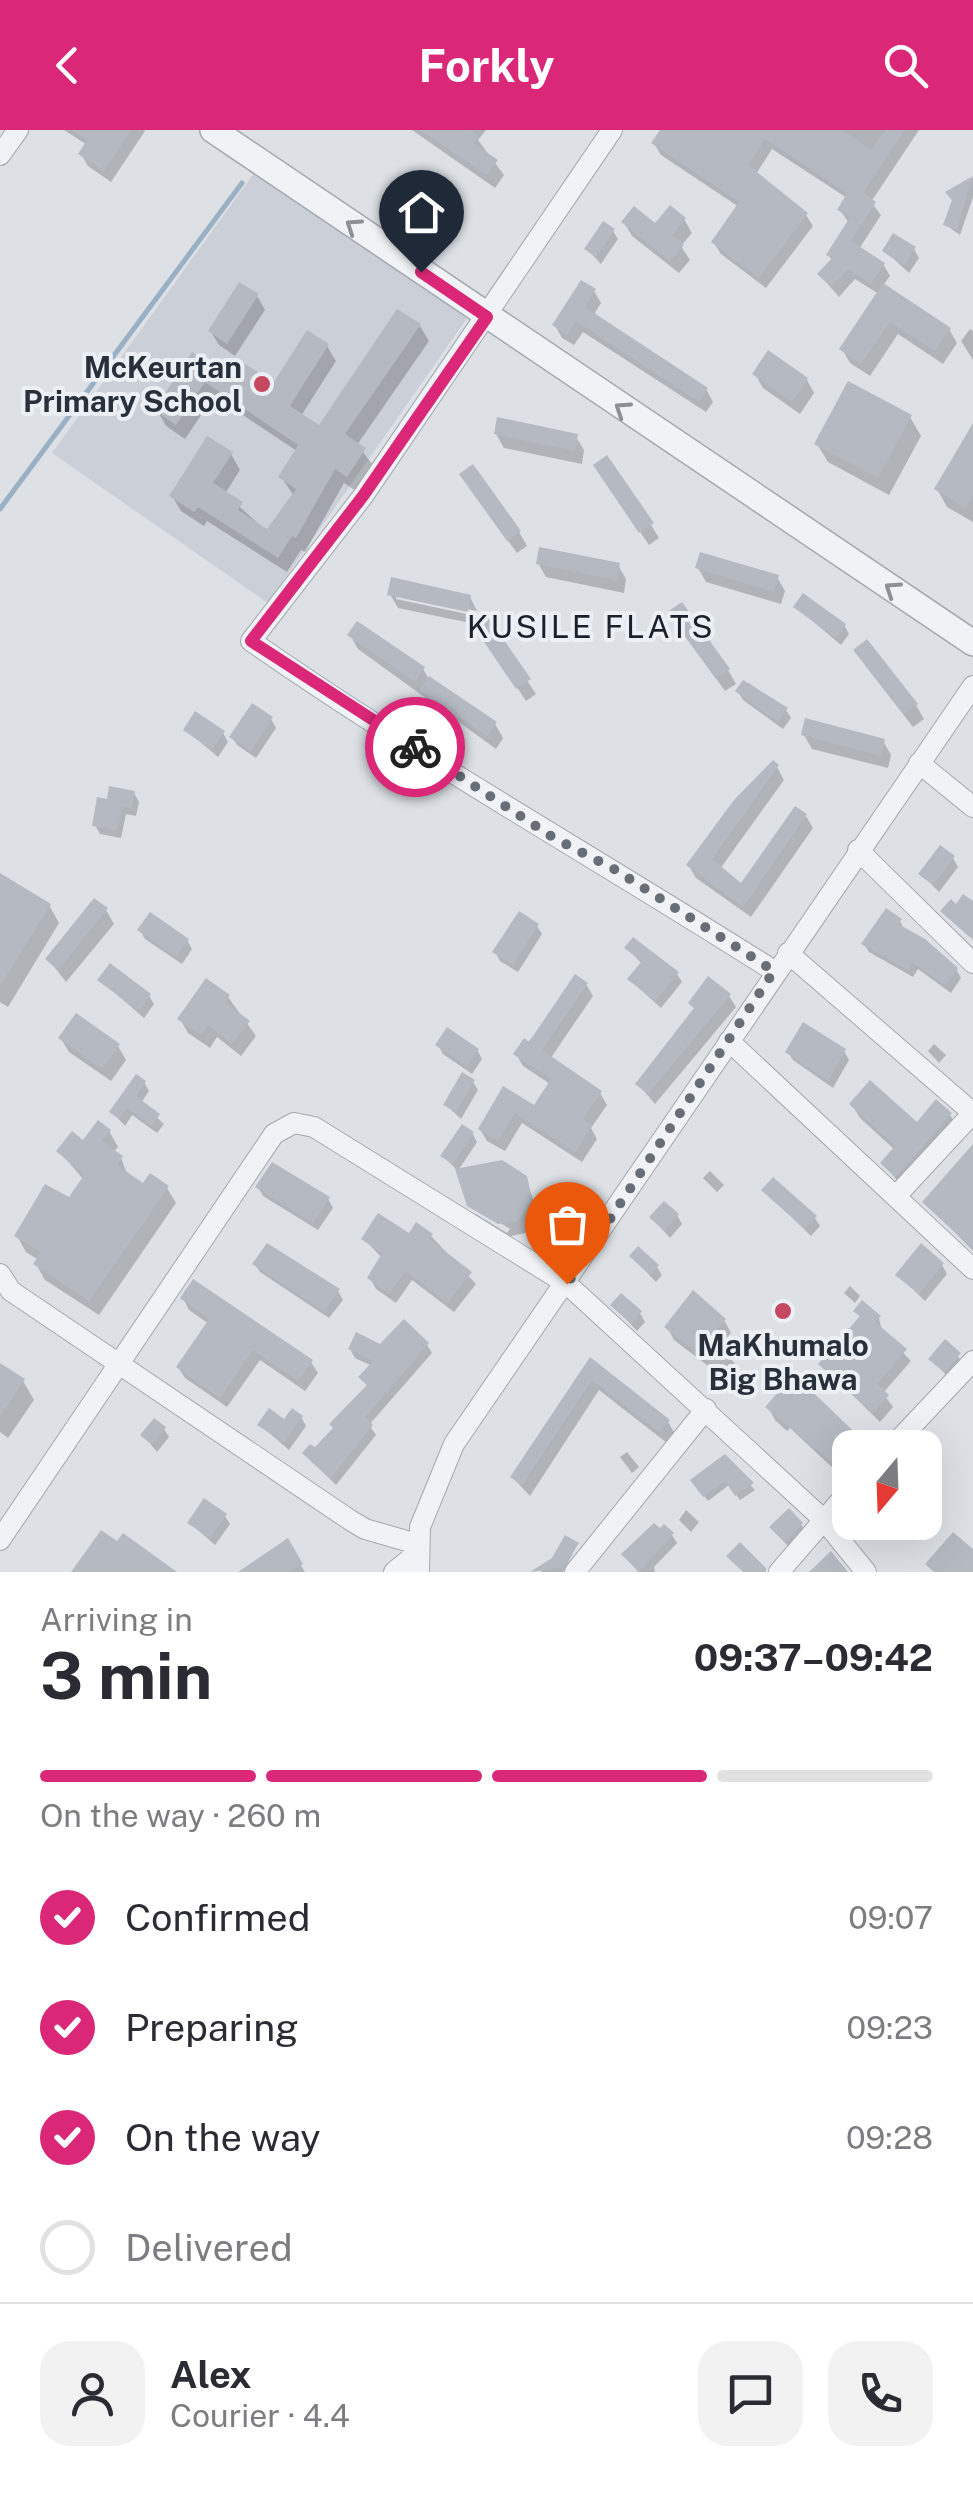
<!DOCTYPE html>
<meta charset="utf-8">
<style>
:root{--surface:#fff;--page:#f2f2f3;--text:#2b2b33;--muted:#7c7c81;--line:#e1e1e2;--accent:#db2777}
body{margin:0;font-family:"Public Sans",sans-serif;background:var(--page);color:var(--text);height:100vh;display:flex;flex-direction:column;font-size:38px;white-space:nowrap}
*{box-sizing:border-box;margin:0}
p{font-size:32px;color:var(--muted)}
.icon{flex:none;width:55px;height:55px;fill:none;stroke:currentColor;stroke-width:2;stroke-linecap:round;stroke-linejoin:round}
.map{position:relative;height:1442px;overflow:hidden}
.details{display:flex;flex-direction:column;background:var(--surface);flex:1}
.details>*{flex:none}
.needle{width:65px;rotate:199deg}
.tools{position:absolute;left:832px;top:1300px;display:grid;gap:20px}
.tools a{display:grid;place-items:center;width:110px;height:110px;border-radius:20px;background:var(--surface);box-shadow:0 10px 40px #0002;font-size:50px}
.pin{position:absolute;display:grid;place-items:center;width:85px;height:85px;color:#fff;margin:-102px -42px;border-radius:50% 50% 50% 0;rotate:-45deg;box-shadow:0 0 10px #0007}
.pin .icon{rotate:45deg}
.courier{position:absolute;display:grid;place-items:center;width:100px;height:100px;margin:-50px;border:8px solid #db2777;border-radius:50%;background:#fff;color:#222;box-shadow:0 2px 12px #0007}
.overview em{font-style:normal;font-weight:700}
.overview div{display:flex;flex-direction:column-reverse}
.overview{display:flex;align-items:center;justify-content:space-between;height:170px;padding:0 40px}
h1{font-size:65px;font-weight:700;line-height:75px}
.bar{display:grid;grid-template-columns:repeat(4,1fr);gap:15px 10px;align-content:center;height:120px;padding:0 40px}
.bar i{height:12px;border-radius:8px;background:var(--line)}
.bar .current{background:var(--accent)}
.bar p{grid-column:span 4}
.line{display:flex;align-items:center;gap:25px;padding:0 40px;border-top:2px solid var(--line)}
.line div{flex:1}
.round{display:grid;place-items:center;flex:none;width:105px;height:105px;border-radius:30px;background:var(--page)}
ol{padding:0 40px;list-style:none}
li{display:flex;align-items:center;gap:30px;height:110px}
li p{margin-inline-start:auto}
li .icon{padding:10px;border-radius:50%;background:var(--accent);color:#fff;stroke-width:4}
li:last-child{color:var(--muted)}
li i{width:55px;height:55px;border:5px solid var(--line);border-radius:50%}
header{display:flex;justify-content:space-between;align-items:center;height:130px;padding:0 40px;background:var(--accent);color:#fff;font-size:45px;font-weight:700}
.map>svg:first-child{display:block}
.built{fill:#cbd0d8}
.shadow{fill:#0003}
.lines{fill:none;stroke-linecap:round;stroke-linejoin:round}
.stream{stroke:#9ab0c4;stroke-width:5}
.building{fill:#b5bac2}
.minor-casing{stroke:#a3a8b0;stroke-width:22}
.tertiary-casing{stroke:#a3a8b0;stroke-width:28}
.minor{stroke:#f0f2f5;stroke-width:20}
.tertiary{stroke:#f0f2f5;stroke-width:25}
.oneway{stroke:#8c9198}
.done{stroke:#676e78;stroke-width:10;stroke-dasharray:0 18}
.route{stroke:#db2777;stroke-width:12}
.poi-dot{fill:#c5485f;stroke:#ecf0f4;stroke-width:4}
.labels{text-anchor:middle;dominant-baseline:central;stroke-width:8;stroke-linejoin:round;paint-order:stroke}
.poi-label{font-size:30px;font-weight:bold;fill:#28303c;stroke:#ecf0f4;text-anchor:end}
.neighbourhood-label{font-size:32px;letter-spacing:2.5px;fill:#1a212c;stroke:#ecf0f4}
</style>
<header><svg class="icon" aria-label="back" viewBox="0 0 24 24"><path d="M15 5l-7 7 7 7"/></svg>Forkly<svg class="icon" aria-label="search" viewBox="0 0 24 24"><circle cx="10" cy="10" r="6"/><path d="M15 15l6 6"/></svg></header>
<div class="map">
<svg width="973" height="1442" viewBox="0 0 973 1442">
<rect width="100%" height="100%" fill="#dde1e6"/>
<path class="built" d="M257,39L470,184L268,473L52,323Z"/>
<path class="shadow" d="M64,0H144L145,1L111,52L88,36L81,24L87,15Z
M412,0H486L478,10L504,45L495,58Z
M662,0H919L871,72L881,85L859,119L883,134L890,146L884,154L949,199L957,213L943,234L898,204L870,246L850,233L842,219L879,164L855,149L839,167L820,145L832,131L829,125L849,93L840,80L847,68L772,19L756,44L806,85L813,96L766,158L721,124L714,113L739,77L661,25L654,13Z
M973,48V67L960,105L946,95L954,71L948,62Z
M684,89L692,103L681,116L690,130L679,143L632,106L624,92L656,97Z
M613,101L618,109L601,134L587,119Z
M914,119L919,128L909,143L885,121Z
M594,161L601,173L593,186L706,259L713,272L706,282L583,202L574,215L562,208L555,195Z
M257,166L265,180L235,226L219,215L211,202Z
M420,196L429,211L357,315L374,336L356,361L344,353L305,422L301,420L287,442L207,391L204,396L181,381L172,366L231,324L240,340L225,364L268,402L294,366L281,347L297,321L214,266L185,309L166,296L157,280L193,226L236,254L274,256L327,216L336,231L301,286L319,298Z
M970,199L973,201V230L961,211Z
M755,244L807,250L814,263L800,284L763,258Z
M910,287L921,306L889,365L828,332L817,314Z
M973,298V392L947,377L937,359Z
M496,304L576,307L584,320L582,334L504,318Z
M604,349L651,395L659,408L649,415Z
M470,359L519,402L527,416L517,423Z
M538,433L618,435L626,449L624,463L546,447Z
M698,438L777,447L785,461L781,474L706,452Z
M393,450L470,467L477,481L396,464V469L476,486V490L484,485L536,564L526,571L475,494L398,478L390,464Z
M796,477L844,495L849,504L841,515Z
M679,497L728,540L736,554L725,561Z
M350,505L423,539L429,549L495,594L503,608L496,619L358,519Z
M864,534L916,575L924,589L913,597Z
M749,553L786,580L791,588L783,599L743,570L738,562Z
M271,589L276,598L256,628L237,615L232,607Z
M186,600L223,603L228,612L218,627Z
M804,605L883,611L891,625L888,638L812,619Z
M777,637L784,650L720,739L741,757L806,686L813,698L751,787L696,748L689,736Z
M134,663L139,672L136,686L126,684L121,708L100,704L95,695Z
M953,728L958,737L939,762L921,744Z
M0,754L49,775L59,793L8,877L0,872Z
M106,780L114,794L66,852L48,829Z
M900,791L905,801L956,839L961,848L951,863L918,839L913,847L869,822L864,814Z
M537,796L542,804L518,842L500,831L495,822Z
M140,800L187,810L192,819L182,834L145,809Z
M627,818L677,844L682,852L661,878L630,850L642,834Z
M100,850L149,866L154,874L144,888Z
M586,854L593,866L550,929L600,963L607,975L591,998L597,1009L582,1032L522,993L505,1021L487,1011L480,999L504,960L535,978L550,954L523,936L516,924Z
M729,866L736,877L655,974L638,954L695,880L691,873Z
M228,867L256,906L241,926L217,907L210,918L188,903L180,889Z
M61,909L118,916L126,930L111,951L69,922Z
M934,914L946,925L939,933L928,921Z
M438,915L477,920L482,929L472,944L443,924Z
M844,921L849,930L833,958L793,930L788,922Z
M144,952L149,961L141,973L164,994L157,1003L132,985L125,996L112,982Z
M473,952L478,960L461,989L446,975Z
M852,975L917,995L950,985L958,998L904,1059L883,1033L895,1020L860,988Z
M109,1001L118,1017L113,1022L121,1028L128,1046L143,1057L167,1058L176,1073L99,1185L45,1150L36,1134L39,1130L26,1122L17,1106L70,1071L84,1050L59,1021Z
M472,1003L477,1012L458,1041L443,1026Z
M973,1018V1121L925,1072Z
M710,1041L724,1055L717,1062L703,1048Z
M526,1048L538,1084L525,1103L507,1107L478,1089L474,1083L507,1103L510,1099L470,1074Z
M258,1057L328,1069L333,1078L318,1100L263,1066Z
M764,1060L815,1088L820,1096L811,1106Z
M677,1085L682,1094L670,1108L652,1088Z
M431,1106L476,1154L454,1182L412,1150L396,1173L376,1159L370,1148L382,1128L364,1109Z
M632,1127L657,1137L662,1145L656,1152Z
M255,1134L338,1161L343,1170L329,1188L260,1142Z
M942,1135L947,1144L925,1171L898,1145Z
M850,1156L860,1166L855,1173L844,1163Z
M183,1168L311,1232L318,1243L305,1261L260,1230L227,1277L185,1248L178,1237L209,1194L189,1180Z
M613,1175L640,1183L645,1192L637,1201Z
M856,1181L879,1188L882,1201L911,1231L883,1263L893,1277L880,1292L821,1234L861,1189Z
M724,1190L731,1203L720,1215L735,1234L724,1248L674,1210L667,1197Z
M945,1213L964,1233L950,1249L931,1229Z
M427,1215L432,1223L369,1295L376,1305L336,1355L305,1323L316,1321L368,1257L361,1247L372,1236L355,1228L350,1219Z
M590,1231L668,1292L675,1304L667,1313L599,1260L530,1366L513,1348Z
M0,1236L23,1251L34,1270L8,1308L0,1302Z
M768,1277L850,1318V1354L790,1298L787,1301L775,1290Z
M301,1287L306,1296L289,1320L260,1295Z
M164,1299L169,1307L157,1322L143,1305Z
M627,1322L639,1337L632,1343L620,1327Z
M724,1327L755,1360L740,1370L729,1355L708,1371L696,1356Z
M686,1380L699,1392L691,1402L679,1390Z
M225,1386L230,1394L215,1415L190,1393Z
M801,1394L806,1403L791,1420L772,1397Z
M672,1405L677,1413L654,1437L655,1442H638L624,1424Z
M287,1412L305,1442H243Z
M577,1415L563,1442H542L540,1438Z"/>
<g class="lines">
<path class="stream" d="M0,379L242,53"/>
</g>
<path class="building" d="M73,0H131L104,41L78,24L87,10Z
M420,0H470L478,6L473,13L498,30L487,45Z
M660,0H842L871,20L886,0H904L863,63L876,72L851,111L885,133L871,154L848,139L831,157L817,144L832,128L826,125L850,87L837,80L847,63L765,9L748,35L808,83L759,148L711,112L739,72L651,13Z
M973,46L957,100L943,95L952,70L945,62Z
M670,75L686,88L672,105L684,115L670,131L621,92L634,76L655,93Z
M603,91L615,99L596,127L584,119Z
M893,103L916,117L904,136L882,121Z
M581,150L596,159L585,177L708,258L699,272L576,191L567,205L552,195Z
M239,152L259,164L227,214L208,201Z
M883,153L951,198L935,221L890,192L861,234L839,219Z
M397,179L421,194L345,304L366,318L347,347L335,339L296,408L292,406L278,428L198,377L194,382L169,366L207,306L233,322L213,353L243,372L238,380L267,399L296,359L278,347L298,315L205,252L176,295L154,280L192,222L235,251L245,234L274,252L307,200L329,214L290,276L319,295Z
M768,220L808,248L792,272L752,244Z
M848,251L912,285L878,348L814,314Z
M497,287L578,304L575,321L494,304Z
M973,293V365L965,378L934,359Z
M607,325L654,393L639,403L593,335Z
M473,334L521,401L507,411L459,344Z
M539,417L620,433L617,450L536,434Z
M700,422L779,445L774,462L695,438Z
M391,447L471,465L468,482L387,465Z
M803,463L846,494L836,508L793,477Z
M682,472L730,539L716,549L667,482Z
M484,481L531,549L516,559L470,491Z
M357,491L425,537L415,552L347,505Z
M867,509L918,574L904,584L853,520Z
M429,546L497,592L487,606L419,561Z
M743,550L788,578L778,592L735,561Z
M252,573L273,587L251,621L229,607Z
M195,581L225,601L212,620L183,600Z
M805,588L885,609L881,626L801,605Z
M773,630L779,635L712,729L741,753L795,676L807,684L743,777L686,735L734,670Z
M109,656L135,661L132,678L122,677L117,700L92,696L97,667L107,669Z
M940,715L955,726L933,755L918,744Z
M0,743L51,774L0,856Z
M963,764L973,771V810L940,781L951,769L956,774Z
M94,768L108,778L58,840L45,829Z
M886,778L902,789L898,794L925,809L958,838L945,855L912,832L908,840L861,814Z
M519,781L539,794L513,835L492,822Z
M150,782L189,809L176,827L137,800Z
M633,807L679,842L655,871L627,849L642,831L624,818Z
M110,833L151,864L139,881L97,850Z
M575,844L588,853L542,920L602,961L583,989L593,995L575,1022L515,983L498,1011L478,999L503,956L534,975L551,949L513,924L524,908L529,912Z
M708,846L731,864L648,964L635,954L694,878L688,873Z
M206,848L230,865L225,872L250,891L232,914L209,895L201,905L177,889Z
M76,883L120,914L102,939L58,908Z
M803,892L846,919L828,951L785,922Z
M447,897L479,919L467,936L435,915Z
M462,942L475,950L456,982L443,975Z
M136,944L146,951L136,966L160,984L152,996L127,978L119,989L109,982Z
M870,950L917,992L936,969L952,983L895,1047L880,1033L895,1016L849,974Z
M98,990L111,1000L102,1011L123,1026L117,1035L143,1053L150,1043L169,1056L89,1171L33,1134L41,1122L14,1106L45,1054L69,1067L84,1045L56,1021L72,1001L83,1010Z
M462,994L474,1002L453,1034L440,1026Z
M973,1014V1119L922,1072Z
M502,1030L527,1046L532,1070L518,1091L498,1094L467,1076L455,1039Z
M272,1032L330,1067L313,1093L255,1057Z
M773,1047L817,1086L805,1099L761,1060Z
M664,1071L679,1084L664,1101L649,1087Z
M378,1083L409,1103L416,1092L433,1104L429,1109L472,1142L447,1173L406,1141L389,1164L367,1148L382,1123L361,1109Z
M267,1113L340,1159L324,1181L252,1134Z
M921,1113L944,1133L919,1164L895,1145Z
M638,1116L659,1135L650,1145L629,1126Z
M193,1149L313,1230L298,1251L253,1220L220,1268L176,1237L209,1189L180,1168Z
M693,1160L726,1189L712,1205L730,1220L716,1237L664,1197Z
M621,1163L642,1181L631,1194L610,1175Z
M862,1170L881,1186L875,1192L907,1219L877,1254L889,1265L873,1283L818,1234L860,1186L853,1181Z
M404,1189L429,1213L365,1287L373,1295L330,1349L302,1323L310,1314L315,1317L333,1298L329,1294L367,1255L358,1247L373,1231L348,1219L356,1202L380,1214Z
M945,1209L961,1223L944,1242L928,1229Z
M590,1227L670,1290L659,1302L592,1250L522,1355L510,1347Z
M0,1233L25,1249L0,1287Z
M794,1244L871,1318H850V1347L765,1277Z
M269,1278L284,1289L292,1278L303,1286L284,1313L257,1295Z
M154,1288L166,1297L152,1315L140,1305Z
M725,1324L754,1353L735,1366L725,1351L703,1367L690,1350Z
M204,1368L227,1384L210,1408L187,1393Z
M789,1378L803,1393L785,1413L769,1397Z
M654,1393L660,1398L664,1394L674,1403L639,1442L621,1424Z
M101,1400L117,1411L123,1403L177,1442H71Z
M953,1402L973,1419V1442H934L925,1434Z
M565,1405L579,1413L562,1438L530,1442L552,1428Z
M288,1408L303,1434L289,1442H238Z
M740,1412L766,1438V1442H743L726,1426Z
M831,1421L848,1442H809Z"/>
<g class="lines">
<defs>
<path id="minor" d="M612,0L363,366L251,511C420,629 600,730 774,841
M0,25L18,0
M919,633L973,677
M858,720L973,833
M788,823L973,983
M729,911L973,1139
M896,1066L973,983
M0,1144L11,1161L350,1390L365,1399L417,1414
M891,1318L973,1231
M0,1410L274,1004L294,993L314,997L567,1154L823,1389L866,1442
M394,1442L416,1424
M419,1442L420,1397L454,1314L973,556
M575,1442L706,1279
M779,1442L850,1360"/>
<path id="tertiary" d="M213,0L973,513"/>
</defs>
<use href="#minor" class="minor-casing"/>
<use href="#tertiary" class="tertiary-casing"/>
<use href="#minor" class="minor"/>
<use href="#tertiary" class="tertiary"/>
</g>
<defs><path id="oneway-chevron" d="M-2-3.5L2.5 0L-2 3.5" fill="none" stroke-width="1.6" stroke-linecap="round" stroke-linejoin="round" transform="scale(2.5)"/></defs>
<g class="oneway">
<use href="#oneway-chevron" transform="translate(353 96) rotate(-146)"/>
<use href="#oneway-chevron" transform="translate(622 279) rotate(-146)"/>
<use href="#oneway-chevron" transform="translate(892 459) rotate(-146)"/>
</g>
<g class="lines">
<path class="done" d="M415,617L554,708L614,739L774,841L567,1154"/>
<path class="route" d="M415,617L251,511L363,366L487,187L421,142"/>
</g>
<g class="poi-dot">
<circle cx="262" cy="254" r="10"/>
<circle cx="783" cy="1181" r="10"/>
</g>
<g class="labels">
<g class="poi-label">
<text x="242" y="237">McKeurtan<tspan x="242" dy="34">Primary School</tspan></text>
<text x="783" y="1215" text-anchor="middle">MaKhumalo<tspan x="783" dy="34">Big Bhawa</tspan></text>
</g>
<g class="neighbourhood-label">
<text x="591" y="496">KUSILE FLATS</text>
</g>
</g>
</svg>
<div class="tools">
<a><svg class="needle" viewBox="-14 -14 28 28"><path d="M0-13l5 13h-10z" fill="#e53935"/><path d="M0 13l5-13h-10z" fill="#7c7c81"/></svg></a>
</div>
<div class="pin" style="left:567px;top:1154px;background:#ea580c"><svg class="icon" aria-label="bag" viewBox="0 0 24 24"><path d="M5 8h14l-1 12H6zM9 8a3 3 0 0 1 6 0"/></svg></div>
<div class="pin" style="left:421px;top:142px;background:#1f2937"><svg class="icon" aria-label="home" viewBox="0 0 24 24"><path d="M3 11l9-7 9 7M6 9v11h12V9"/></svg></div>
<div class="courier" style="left:415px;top:617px"><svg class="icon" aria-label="bike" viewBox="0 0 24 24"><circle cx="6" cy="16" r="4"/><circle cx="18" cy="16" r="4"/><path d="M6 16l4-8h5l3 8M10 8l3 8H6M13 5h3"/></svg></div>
</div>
<section class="details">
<div class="overview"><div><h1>3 min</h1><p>Arriving in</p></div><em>09:37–09:42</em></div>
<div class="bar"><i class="current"></i><i class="current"></i><i class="current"></i><i></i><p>On the way · 260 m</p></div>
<ol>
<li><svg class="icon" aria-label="check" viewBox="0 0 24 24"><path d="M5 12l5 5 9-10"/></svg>Confirmed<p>09:07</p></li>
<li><svg class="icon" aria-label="check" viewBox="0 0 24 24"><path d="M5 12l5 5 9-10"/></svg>Preparing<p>09:23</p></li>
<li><svg class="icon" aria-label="check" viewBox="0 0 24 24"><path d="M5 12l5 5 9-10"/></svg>On the way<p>09:28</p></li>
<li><i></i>Delivered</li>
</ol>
<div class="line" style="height:180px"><a class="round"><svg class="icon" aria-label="person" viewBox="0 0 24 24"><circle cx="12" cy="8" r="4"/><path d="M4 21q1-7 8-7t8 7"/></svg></a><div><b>Alex</b><p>Courier · 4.4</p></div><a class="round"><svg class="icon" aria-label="chat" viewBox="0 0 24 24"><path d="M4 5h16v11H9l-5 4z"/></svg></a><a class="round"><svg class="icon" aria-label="phone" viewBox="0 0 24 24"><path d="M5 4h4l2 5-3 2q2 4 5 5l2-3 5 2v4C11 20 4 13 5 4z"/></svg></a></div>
</section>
